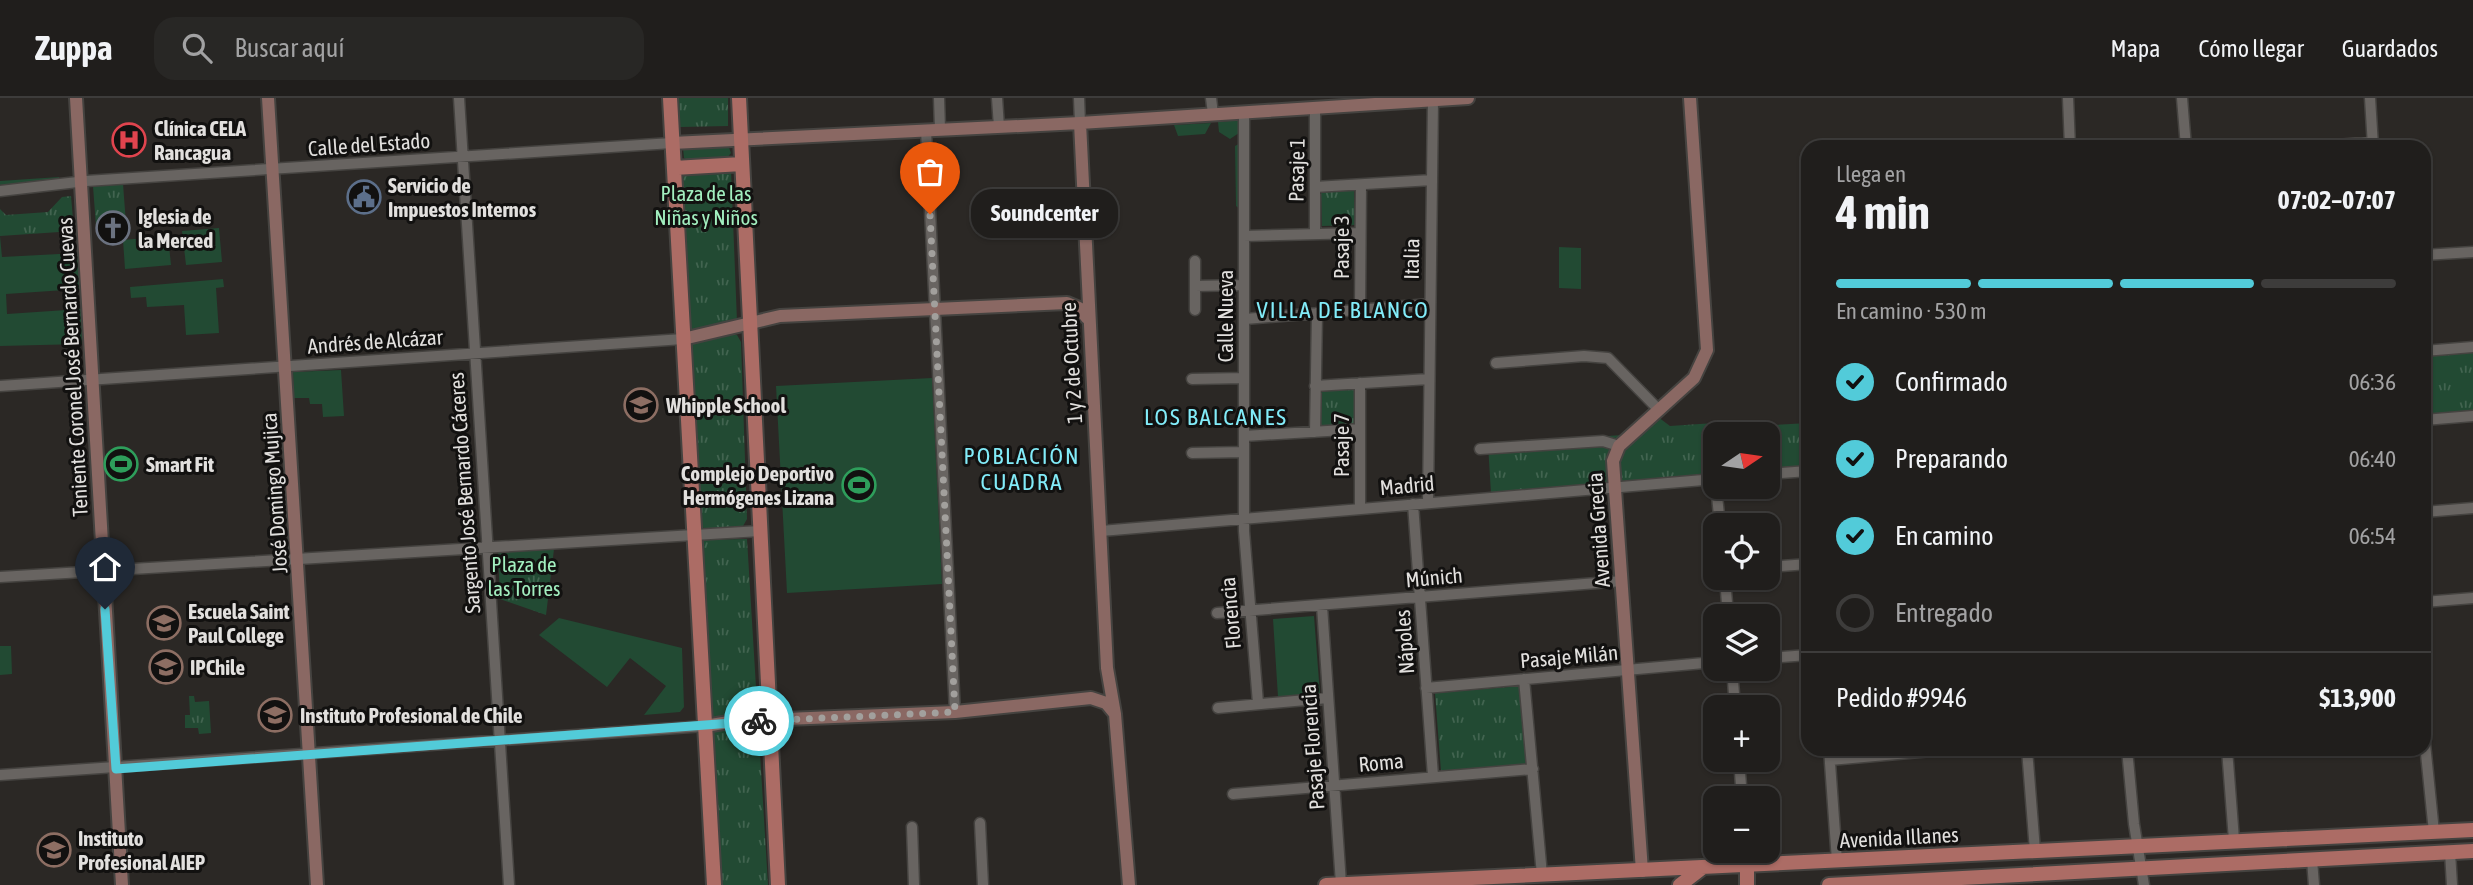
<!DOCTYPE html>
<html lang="es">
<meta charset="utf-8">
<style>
:root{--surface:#201e1c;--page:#282725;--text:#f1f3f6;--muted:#a2a2a3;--line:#3d3c3b;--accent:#52cbd9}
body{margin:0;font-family:"Asap Condensed",sans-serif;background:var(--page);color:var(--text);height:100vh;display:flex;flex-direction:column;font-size:26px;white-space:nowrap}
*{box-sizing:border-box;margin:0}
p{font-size:23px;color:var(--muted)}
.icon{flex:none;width:38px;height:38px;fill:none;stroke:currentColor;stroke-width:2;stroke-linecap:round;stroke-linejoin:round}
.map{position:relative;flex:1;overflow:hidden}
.sheet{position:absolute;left:1801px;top:42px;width:630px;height:616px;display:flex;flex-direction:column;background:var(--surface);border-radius:21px;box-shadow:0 2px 5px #0004,0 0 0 2px var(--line)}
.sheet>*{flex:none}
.needle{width:46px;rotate:77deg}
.fabs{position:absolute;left:1703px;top:324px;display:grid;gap:14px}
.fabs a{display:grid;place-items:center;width:77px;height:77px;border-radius:14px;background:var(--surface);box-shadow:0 2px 5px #0004,0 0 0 2px var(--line);font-size:35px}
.pin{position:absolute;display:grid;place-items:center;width:60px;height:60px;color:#fff;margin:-72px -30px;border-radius:50% 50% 50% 0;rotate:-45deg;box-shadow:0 0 7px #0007}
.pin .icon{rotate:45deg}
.courier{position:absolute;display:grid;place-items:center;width:70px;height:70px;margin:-35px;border:5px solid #52cbd9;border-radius:50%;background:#fff;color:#222;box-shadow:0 2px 9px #0007}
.bubble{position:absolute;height:49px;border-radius:21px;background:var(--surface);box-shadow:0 2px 5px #0004,0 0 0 2px var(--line);font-size:23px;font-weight:700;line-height:49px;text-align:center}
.summary em{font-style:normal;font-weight:700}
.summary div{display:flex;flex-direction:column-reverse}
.summary{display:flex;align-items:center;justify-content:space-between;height:119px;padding:0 35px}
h1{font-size:46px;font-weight:700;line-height:52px}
.bar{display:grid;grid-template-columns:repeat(4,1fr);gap:10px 7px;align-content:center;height:84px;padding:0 35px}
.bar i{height:9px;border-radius:5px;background:var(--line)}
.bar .active{background:var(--accent)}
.bar p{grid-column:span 4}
.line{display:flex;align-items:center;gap:18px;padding:0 35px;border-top:2px solid var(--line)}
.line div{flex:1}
ol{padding:0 35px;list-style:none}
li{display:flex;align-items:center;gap:21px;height:77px}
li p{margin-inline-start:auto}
li .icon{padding:7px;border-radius:50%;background:var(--accent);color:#111;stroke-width:4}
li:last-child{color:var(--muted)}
li i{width:38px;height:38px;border:4px solid var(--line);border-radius:50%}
header{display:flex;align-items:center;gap:42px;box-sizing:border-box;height:98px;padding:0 35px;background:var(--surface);border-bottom:2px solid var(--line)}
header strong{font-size:33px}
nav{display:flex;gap:38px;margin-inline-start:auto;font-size:24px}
.search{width:490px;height:63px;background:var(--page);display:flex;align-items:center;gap:18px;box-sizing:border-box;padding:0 24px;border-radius:21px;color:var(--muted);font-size:26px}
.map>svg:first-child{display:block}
.grass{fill:#224a33}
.park{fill:url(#park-tufts)}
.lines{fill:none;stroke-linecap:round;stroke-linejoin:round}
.street-casing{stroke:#454340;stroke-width:13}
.secondary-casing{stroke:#454340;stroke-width:16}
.primary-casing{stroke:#454340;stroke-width:18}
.street{stroke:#686461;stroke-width:10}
.secondary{stroke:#8a6863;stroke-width:12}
.primary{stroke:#ac6c65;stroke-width:14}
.done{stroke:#a2a09d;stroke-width:7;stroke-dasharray:0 12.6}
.route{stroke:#52cbd9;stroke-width:9}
.labels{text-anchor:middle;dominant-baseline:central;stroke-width:6;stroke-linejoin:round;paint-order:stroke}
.poi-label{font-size:21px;font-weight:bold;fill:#e2e0de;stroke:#121110;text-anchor:start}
.street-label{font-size:21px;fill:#e2e0de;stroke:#121110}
.park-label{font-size:21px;fill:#a2efbf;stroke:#121110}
.neighbourhood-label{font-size:23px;letter-spacing:2px;fill:#82ecf9;stroke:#121110}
</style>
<header>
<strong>Zuppa</strong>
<div class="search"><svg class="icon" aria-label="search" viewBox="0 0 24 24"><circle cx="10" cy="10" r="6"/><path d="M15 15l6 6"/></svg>Buscar aquí</div>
<nav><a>Mapa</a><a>Cómo llegar</a><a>Guardados</a></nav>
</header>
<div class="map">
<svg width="2473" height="787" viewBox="0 0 2473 787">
<defs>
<pattern id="park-tufts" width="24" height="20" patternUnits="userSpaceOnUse" patternTransform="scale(1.75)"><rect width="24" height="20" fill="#224a33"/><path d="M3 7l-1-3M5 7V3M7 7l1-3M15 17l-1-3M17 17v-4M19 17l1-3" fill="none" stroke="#426450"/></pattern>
</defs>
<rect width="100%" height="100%" fill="#2b2825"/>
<path class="grass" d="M1242,22V33L1230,41L1219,34L1218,24Z
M1211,25L1205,36L1178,38L1174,27Z
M1242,44V113L1236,108L1235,48Z
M728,47L731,55L727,60L689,63L684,60L683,50Z
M59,79L60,83L0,87V83Z
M219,130L222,164L186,167L182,133Z
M0,138L2,159L78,155L80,191L6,196L7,216L81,211L82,246L0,248Z
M168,138L171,167L125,171L123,142Z
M1559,149L1581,150V191L1559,190Z
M223,181L224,189L216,190L219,235L186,237L184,207L147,209L146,199L131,200L130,189Z
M341,272L344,318L323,319L322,306H310L309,300H294L293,274Z
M932,280L942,486L787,495L776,288Z
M1314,518L1320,596L1278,599L1273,521Z
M559,520L682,550L684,609L680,614L644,617L666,588L630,560L607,589L539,537Z
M0,548H11L12,576L0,577Z"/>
<path class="park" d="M673,0H728V28L680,29Z
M731,72L737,224L686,236L678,80L687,74Z
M123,86L126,126L96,128L93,88Z
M1354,92L1355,127L1322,128L1321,94Z
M71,98L74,133L0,138V111L6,117L48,114L62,99Z
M729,235L737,237L741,244L747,421L743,428L704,431L700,429L688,250L691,245Z
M2473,254V312L2424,316V258Z
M1357,289L1358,328H1320L1319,290Z
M1658,319L1670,328L1715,325L1743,329L1808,325V368L1768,371V336H1715V376L1491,395L1488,346L1638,336Z
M747,441L768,787H719L698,442Z
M554,451L546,517L500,501L498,453Z
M1521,588L1527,666L1441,673L1435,595Z
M189,598H194L195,604L209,603L211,635L199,636L198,630H185V617H190Z"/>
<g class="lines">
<defs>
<path id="street" d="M459,0L509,787
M939,0L940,31
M997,0L999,29
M1079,0L1080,25
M1211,0L1213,16
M2068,0L2070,49
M2182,0L2186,49
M2370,0L2373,48
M1244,14V433L1258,605
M926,32L955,614
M2314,49L2373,44
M1315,89L1432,82
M0,93L86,83L672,45
M1315,136V10
M1244,138L1360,135
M2424,157L2473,154
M1195,163V212
M1195,188L1244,187
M1360,211L1361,87
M1245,221L1430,206
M2424,253L2473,249
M1496,265L1584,258L1608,260L1659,312
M1192,281L1244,280
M1360,285V410
M0,288L683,241
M1315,288L1429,281
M2424,322L2473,318
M1315,334L1317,215
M1244,338L1360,331
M1480,351L1603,343L1619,348
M1192,355L1244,354
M1768,376L1808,373
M1716,388L1720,427
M1428,404L1433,2
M1413,406L1433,678
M2424,414L2473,410
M1101,433L1715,381
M1768,469L1808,466
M0,479L760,433
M1725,480L1728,518
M2424,504L2473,500
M1322,508L1341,786
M1217,515L1622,483
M1768,560L1808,557
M1732,570L1735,609
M1524,581L1542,777
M1426,590L1715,564
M1218,610L1328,600
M2424,636L2434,734
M1829,651L1837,763
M2027,651L2035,753
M2127,651L2134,726L2144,787
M2227,651L2234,742
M1739,662L1742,700
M1830,662L1954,651
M0,677L705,628
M1233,696L1533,671
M980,725L983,787
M912,729L914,787
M1746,752L1747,768
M2450,754L2452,787
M2312,762L2314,787"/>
<path id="secondary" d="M76,0L122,787
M268,0L317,787
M1080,25L1107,570L1115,616L1129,787
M672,45L1080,25L1468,0
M683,241L780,218L1067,205L1079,210L1087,220
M705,628L735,623L955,614L1091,600L1106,605L1115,616
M1642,773L1613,363L1619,348L1694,280L1707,252L1690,0"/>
<path id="primary" d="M670,0L714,787
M739,0L778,787
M674,70L742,66
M1747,768V787
M1326,787L2473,732
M1680,787L1702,770
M1829,787L2473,753"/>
</defs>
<use href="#street" class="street-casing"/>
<use href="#secondary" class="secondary-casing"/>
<use href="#primary" class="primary-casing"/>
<use href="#street" class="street"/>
<use href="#secondary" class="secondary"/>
<use href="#primary" class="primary"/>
</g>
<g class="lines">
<path class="done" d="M759,623L955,614L930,116"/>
<path class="route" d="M105,511L116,671L759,623"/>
</g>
<defs>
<symbol id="hospital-ring" viewBox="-11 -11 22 22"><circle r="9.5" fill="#121110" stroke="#e0444e" stroke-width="1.5"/><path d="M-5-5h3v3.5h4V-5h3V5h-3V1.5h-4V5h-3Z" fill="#e0444e"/></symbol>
<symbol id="civic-ring" viewBox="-11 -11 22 22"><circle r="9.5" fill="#121110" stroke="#5c6f8a" stroke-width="1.5"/><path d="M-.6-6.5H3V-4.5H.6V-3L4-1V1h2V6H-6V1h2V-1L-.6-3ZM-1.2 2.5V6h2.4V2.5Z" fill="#5c6f8a"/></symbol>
<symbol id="church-ring" viewBox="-11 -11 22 22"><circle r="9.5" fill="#121110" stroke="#6b7280" stroke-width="1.5"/><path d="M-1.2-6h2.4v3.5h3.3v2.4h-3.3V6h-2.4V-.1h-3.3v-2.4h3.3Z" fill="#6b7280"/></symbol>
<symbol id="school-ring" viewBox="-11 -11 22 22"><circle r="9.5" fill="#121110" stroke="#8d6e63" stroke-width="1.5"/><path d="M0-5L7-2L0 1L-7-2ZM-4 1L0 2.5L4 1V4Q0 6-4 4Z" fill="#8d6e63"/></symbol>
<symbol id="stadium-ring" viewBox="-11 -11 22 22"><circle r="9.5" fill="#121110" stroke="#2e9e5b" stroke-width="1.5"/><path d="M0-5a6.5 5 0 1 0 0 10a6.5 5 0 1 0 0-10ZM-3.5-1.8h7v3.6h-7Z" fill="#2e9e5b"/></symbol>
<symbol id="university-ring" viewBox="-11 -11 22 22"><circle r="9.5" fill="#121110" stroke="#8d6e63" stroke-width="1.5"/><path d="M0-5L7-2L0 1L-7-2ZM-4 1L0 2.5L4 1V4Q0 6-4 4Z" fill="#8d6e63"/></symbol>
</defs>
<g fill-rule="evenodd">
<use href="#hospital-ring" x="110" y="23" width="38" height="38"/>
<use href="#civic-ring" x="345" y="80" width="38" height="38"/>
<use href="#church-ring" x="94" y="111" width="38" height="38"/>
<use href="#school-ring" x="622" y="288" width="38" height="38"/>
<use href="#stadium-ring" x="102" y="347" width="38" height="38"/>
<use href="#stadium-ring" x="840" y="368" width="38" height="38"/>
<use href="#school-ring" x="145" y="506" width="38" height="38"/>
<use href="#university-ring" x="147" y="550" width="38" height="38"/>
<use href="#school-ring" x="256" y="598" width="38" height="38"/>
<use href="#university-ring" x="35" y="733" width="38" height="38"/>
</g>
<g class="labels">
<g class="poi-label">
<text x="154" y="30">Clínica CELA<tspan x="154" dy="24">Rancagua</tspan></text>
<text x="388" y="87">Servicio de<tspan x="388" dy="24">Impuestos Internos</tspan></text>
<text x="138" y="118">Iglesia de<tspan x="138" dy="24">la Merced</tspan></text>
<text x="666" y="307">Whipple School</text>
<text x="146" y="366">Smart Fit</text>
<text x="834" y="375" text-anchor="end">Complejo Deportivo<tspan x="834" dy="24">Hermógenes Lizana</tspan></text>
<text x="188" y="513">Escuela Saint<tspan x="188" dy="24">Paul College</tspan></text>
<text x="190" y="569">IPChile</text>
<text x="300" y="617">Instituto Profesional de Chile</text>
<text x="78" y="740">Instituto<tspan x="78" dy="24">Profesional AIEP</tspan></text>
</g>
<g class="street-label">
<text transform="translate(369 46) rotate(-4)">Calle del Estado</text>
<text transform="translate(1296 72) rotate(-89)">Pasaje 1</text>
<text transform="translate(1341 149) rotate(-90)">Pasaje 3</text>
<text transform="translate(1411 161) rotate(-89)">Italia</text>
<text transform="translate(1225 218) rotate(-90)">Calle Nueva</text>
<text transform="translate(375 243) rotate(-4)">Andrés de Alcázar</text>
<text transform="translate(1071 265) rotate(-93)">1 y 2 de Octubre</text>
<text transform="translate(72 269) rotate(-93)">Teniente Coronel José Bernardo Cuevas</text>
<text transform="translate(1341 347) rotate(-90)">Pasaje 7</text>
<text transform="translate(1407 387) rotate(-5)">Madrid</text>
<text transform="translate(274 395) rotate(-94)">José Domingo Mujica</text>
<text transform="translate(464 395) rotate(-94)">Sargento José Bernardo Cáceres</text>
<text transform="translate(1598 432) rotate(-94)">Avenida Grecia</text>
<text transform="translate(1434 479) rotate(-5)">Múnich</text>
<text transform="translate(1230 515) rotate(-95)">Florencia</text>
<text transform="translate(1404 544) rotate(-94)">Nápoles</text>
<text transform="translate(1569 558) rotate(-5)">Pasaje Milán</text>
<text transform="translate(1312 649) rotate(-94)">Pasaje Florencia</text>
<text transform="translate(1381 664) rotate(-5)">Roma</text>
<text transform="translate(1899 739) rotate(-3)">Avenida Illanes</text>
</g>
<g class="park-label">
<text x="706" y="95">Plaza de las<tspan x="706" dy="24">Niñas y Niños</tspan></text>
<text x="524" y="466">Plaza de<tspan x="524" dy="24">las Torres</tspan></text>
</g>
<g class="neighbourhood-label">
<text x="1343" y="212">VILLA DE BLANCO</text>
<text x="1216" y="319">LOS BALCANES</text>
<text x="1022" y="358">POBLACIÓN<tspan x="1022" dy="26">CUADRA</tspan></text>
</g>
</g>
</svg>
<div class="fabs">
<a><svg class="needle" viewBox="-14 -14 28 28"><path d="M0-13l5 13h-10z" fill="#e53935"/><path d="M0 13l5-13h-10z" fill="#a2a2a3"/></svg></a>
<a><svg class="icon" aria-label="locate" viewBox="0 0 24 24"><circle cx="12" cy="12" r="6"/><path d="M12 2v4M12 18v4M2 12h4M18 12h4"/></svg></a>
<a><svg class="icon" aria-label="layers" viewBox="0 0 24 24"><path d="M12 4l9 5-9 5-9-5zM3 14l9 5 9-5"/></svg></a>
<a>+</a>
<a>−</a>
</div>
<div class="pin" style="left:930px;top:116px;background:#ea580c"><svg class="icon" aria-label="bag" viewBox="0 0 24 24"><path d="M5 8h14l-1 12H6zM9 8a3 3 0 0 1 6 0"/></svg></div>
<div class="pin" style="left:105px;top:511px;background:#1f2937"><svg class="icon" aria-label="home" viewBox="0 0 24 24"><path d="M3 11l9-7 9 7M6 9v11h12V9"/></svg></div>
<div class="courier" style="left:759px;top:623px"><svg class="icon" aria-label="bike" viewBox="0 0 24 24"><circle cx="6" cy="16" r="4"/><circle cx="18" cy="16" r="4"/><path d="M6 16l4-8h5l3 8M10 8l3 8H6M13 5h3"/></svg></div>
<div class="bubble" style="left:971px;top:91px;width:147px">Soundcenter</div>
<section class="sheet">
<div class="summary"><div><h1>4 min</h1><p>Llega en</p></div><em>07:02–07:07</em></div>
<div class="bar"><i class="active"></i><i class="active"></i><i class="active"></i><i></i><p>En camino · 530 m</p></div>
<ol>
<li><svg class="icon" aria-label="check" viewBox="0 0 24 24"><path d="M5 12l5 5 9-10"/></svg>Confirmado<p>06:36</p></li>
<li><svg class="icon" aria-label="check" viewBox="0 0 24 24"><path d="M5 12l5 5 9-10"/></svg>Preparando<p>06:40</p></li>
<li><svg class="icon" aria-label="check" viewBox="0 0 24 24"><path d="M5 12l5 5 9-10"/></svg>En camino<p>06:54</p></li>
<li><i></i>Entregado</li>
</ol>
<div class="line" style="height:91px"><div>Pedido #9946</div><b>$13,900</b></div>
</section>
</div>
